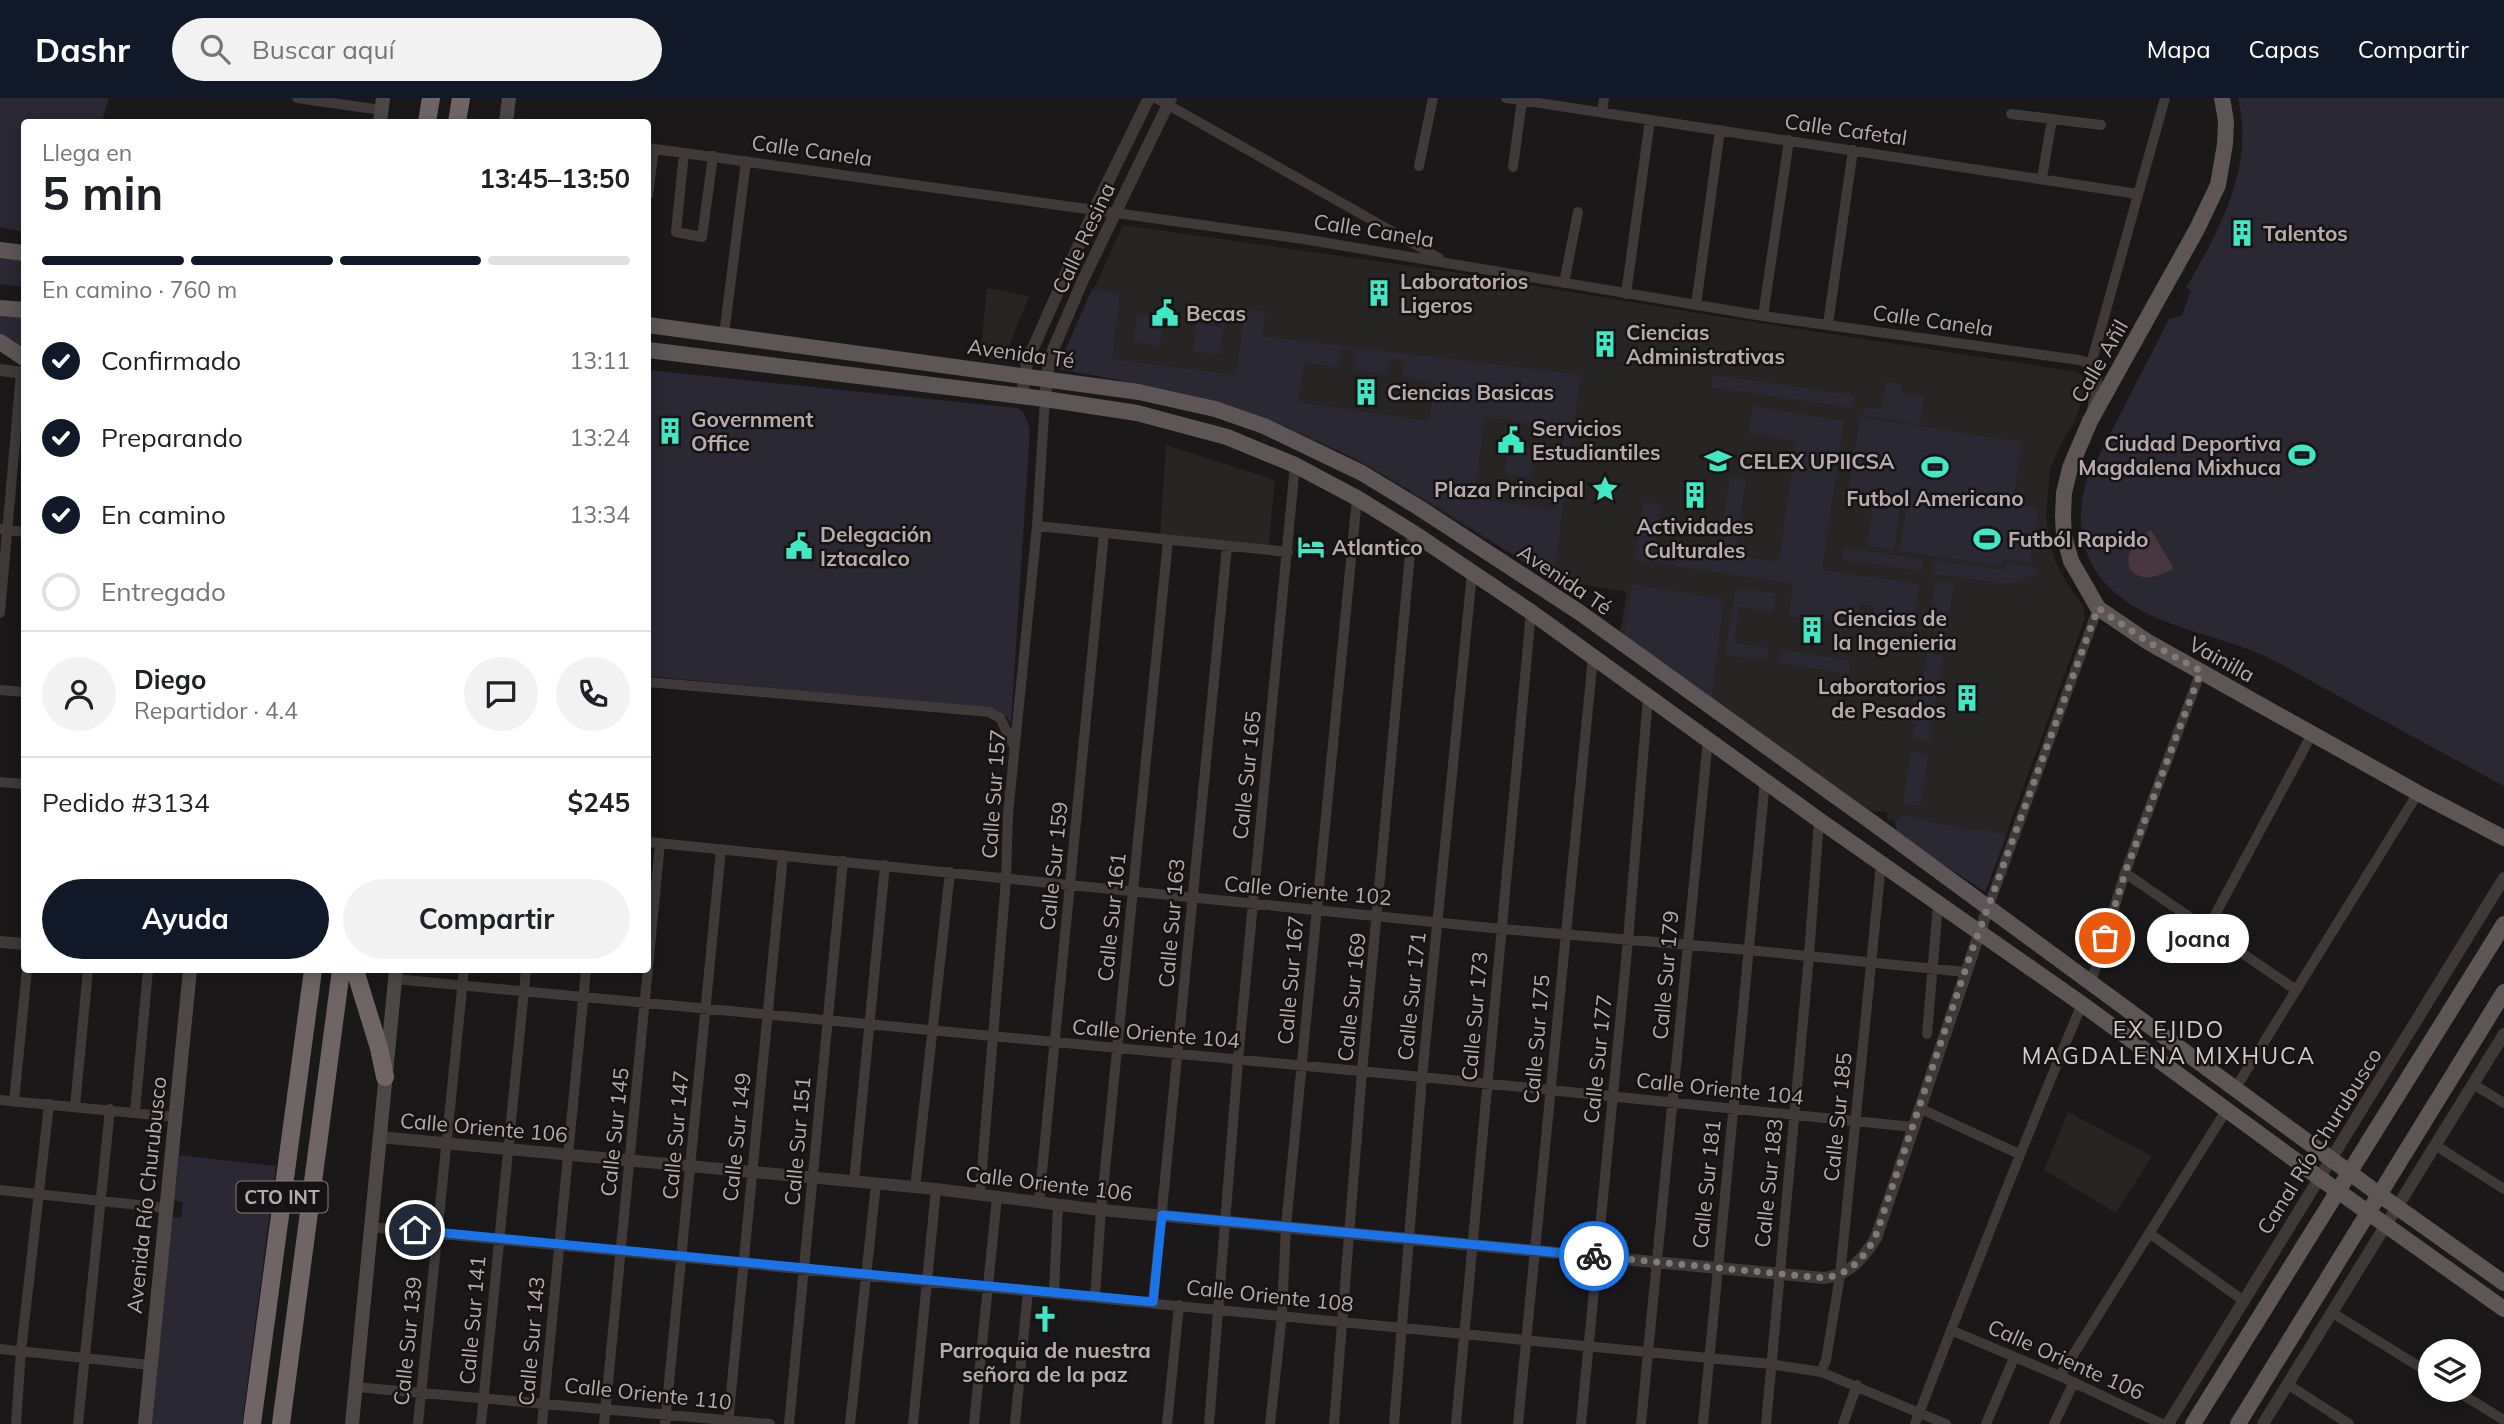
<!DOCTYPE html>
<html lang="es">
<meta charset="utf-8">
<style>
:root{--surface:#fff;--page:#f2f2f2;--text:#202124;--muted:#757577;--line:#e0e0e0;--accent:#111827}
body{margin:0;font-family:Mulish,sans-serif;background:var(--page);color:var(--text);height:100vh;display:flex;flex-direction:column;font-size:26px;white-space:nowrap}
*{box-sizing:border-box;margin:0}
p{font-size:23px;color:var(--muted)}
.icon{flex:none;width:38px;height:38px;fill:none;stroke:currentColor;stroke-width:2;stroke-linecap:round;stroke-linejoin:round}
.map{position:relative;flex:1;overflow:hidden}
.sheet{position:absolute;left:21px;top:21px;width:630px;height:854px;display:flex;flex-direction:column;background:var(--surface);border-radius:7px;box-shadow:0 4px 18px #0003}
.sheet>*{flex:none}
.buttons{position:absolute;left:2418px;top:1241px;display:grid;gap:14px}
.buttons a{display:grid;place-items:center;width:63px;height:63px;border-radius:50%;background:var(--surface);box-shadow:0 4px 18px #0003;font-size:35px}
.pin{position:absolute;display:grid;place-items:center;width:60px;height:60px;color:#fff;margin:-30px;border:4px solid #fff;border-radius:50%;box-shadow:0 2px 7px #0007}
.courier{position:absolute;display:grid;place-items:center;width:70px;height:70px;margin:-35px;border:5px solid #1a73e8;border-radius:50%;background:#fff;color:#222;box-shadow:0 2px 9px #0007}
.bubble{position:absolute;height:49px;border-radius:24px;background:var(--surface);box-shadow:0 4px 18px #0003;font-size:23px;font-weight:700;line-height:49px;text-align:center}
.headline em{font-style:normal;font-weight:700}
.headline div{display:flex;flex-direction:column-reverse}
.headline{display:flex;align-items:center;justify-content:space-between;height:119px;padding:0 21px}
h1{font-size:46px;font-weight:700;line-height:52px}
.bar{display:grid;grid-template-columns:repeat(4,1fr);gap:10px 7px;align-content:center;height:84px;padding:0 21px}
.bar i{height:9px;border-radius:5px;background:var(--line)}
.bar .current{background:var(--accent)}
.bar p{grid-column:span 4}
.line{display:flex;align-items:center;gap:18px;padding:0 21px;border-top:2px solid var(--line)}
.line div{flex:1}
.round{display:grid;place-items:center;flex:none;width:74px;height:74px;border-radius:37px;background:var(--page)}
ol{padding:0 21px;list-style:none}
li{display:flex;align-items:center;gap:21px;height:77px}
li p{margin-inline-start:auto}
li .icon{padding:7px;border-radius:50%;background:var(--accent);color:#fff;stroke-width:4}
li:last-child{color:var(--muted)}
li i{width:38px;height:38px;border:4px solid var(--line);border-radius:50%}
.primary-button{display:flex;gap:14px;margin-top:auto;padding:14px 21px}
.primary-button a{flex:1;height:80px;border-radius:42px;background:var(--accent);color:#fff;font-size:28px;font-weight:700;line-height:80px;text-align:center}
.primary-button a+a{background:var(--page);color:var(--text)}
header{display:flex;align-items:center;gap:42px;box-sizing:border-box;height:98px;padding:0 35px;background:var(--accent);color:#fff}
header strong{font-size:33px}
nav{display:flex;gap:38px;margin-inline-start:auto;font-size:24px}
.search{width:490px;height:63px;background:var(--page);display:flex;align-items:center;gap:18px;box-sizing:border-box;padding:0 24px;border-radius:38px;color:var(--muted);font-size:26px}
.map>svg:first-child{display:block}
.built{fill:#272424}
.green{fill:#2a2832;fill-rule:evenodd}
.water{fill:#49373f}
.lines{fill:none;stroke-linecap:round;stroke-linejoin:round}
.minor{stroke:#3f3939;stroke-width:10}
.tertiary{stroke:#3f3939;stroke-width:12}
.secondary{stroke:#4e4748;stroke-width:14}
.primary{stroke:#5d5556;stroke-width:16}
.motorway{stroke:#6f6567;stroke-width:18}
.done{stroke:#817879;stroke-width:7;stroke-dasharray:0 12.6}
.route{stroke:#1a73e8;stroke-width:9}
.labels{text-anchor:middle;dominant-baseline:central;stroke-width:5;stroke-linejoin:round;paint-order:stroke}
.shield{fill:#151313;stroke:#887d7f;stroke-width:2}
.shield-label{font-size:19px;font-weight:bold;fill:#b9abad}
.street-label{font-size:21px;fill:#b9abad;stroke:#151313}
.poi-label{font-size:21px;font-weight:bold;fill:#b9abad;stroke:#151313;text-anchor:start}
.neighbourhood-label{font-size:23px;letter-spacing:2px;fill:#d5cbcd;stroke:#151313}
</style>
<header>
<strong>Dashr</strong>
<div class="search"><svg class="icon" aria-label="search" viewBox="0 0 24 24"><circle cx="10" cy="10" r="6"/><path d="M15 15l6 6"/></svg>Buscar aquí</div>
<nav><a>Mapa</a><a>Capas</a><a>Compartir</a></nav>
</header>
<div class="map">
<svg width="2504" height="1326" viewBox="0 0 2504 1326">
<rect width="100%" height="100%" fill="#1a1818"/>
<path class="built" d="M1123,127L1453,174L1703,216L2077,274L2085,280L2083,300L2074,325L2061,346L2050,371L2046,419L2050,445L2056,465L2066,484L2083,508L2085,520L1985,794L1897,735L1895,723L1887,721V714L1871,713L1619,539L1627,494L1553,482L1360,363L1264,320L1179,293L1057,271Z
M987,190L1029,198L1003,263L980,260Z
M1166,347L1275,382L1268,452L1160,441Z
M2068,1014L2152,1058L2116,1115L2044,1072Z"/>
<path class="green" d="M0,0H109L102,24H24V134L0,129Z
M2238,0H2504V688C2449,658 2394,629 2340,599C2313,585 2287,568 2260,556C2210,534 2145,528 2106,486C2079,458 2076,416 2087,381L2169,221L2182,217L2191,192L2186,190C2219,132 2255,70 2238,0Z
M0,156L24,159V189L0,186Z
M1092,191L1120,196L1112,261L1236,277L1245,211L1265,214L1262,238L1581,277L1570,353L1562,352L1564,330L1485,319L1474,400L1553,411L1555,397L1564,399L1553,482C1460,424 1368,358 1265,320C1197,295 1128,283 1057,271ZM1342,251L1357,253L1354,272L1387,277L1390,260L1404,262L1402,279L1435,285L1429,323L1298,304L1304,265L1339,269Z
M1137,217L1163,220L1160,248L1133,244Z
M0,218L24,219V254L0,240Z
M1196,226L1223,229L1220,257L1193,253Z
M648,272L1017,310L1024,315L1030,331L1011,625L1006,618L989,610L648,578Z
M1713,277L1854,297L1852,310L1711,289Z
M1886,283L1902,286L1901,295L1924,298L1920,326L1862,317L1864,309L1881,311Z
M1753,308L1844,323L1822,472L1919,486L1913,535L1872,530L1874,508L1860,506L1857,528L1789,518L1793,486L1635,462L1643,404L1661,407L1656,446L1779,464L1796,343L1748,335Z
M1860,319L2022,344L2013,406L2039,410L2030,465L2004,461L2003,468L1899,453L1907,405L1901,404L1894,452L1867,448L1874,399L1848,395Z
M1508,349L1534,352L1531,380L1505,377Z
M1730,378L1746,381L1736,450L1719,448Z
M1843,450L1923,461L1922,473L1842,462Z
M1933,462L2005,472L2007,464L2038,470L2037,476L2008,486L1931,476Z
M1935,483L1954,485L1947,533L1928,530Z
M1632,486L1724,501L1711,603L1624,542Z
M1736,490L1776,495L1773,514L1739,509L1734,545L1768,550L1766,563L1725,557Z
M1781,552L1850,562L1849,576L1779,565Z
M1927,554L1943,557L1930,643L1913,640L1914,625L1910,624L1916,578L1923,579Z
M1911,654L1928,657L1921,708L1903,705Z
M1900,717L1970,732H1990L2006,739L1985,794L1897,735L1895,723H1900Z
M179,1057L276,1068L242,1326H152L172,1119L181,1120L183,1104L174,1103Z"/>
<path class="water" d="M2151,432L2174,471C2157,478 2145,485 2130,472C2124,453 2136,442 2151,432Z"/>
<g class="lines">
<path class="minor" d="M297,0L381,12
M1156,0L1439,160
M1506,0L2138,96
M1602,14L1604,0
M2011,16L2101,27
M648,50L1303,141L1763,218L2079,262L2091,266
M684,55L676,134L702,139L713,58
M1419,68L1433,0
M1513,69L1522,2
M2042,80L2052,21
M648,97L654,51
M1564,185L1578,114
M1626,196L1650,22
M1696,207L1720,32
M1763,218L1789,42
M1828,226L1853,52
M724,237L746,63
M2092,312L2097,281L2091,266L2165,0
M1037,428L1288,454
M0,431L24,434
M0,515L21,275
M648,584L989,614L1000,620L1013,646
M0,592L24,594
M0,684L24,686
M648,744L1502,831L1749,852L1965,874
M2125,775L2296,892
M1988,810L2098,510
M2208,830L2312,636
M395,881L1422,979L1913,1029
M2091,884L2125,775L2201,573
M1927,936L1938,806
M2473,986L2504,1005
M2235,991L2418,695
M0,1002L175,1019
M14,1004L27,872
M75,1008L88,872
M1919,1010L2019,1056
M135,1014L148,872
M2435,1047L2504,1091
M854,1084L885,767
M915,1090L950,774
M0,1092L166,1110
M980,1095L1006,781L1008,716L1037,428L1045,301
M1039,1105L1104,435
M370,1129L1770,1266L1821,1274L1946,1326
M2149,1135L2244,1203
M1054,1195L1058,1107
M1095,1199L1101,1112L1168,442
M1153,1204L1227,449
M2331,1214L2431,1276
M1953,1233L2060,1278L2162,1326
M0,1251L150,1267
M1821,1274L1826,1262L1840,1178L1881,766
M2060,1278L2227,1011
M2287,1286L2349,1326
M355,1289L770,1326
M2455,1292L2504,1322
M16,1326L21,1253L49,1006
M78,1326L110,1011
M418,1326L464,872
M481,1326L526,872
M542,1326L586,872
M604,1326L660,745
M665,1326L721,751
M728,1326L783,757
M789,1326L843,763
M850,1326L876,1086
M913,1326L936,1091
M974,1326L997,1099
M1015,1326L1028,1193
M1167,1326L1179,1207
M1209,1326L1238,962L1295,367
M1270,1326L1282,1217L1286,1128L1357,400
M1334,1326L1362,974L1412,434
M1394,1326L1422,979L1472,475
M1456,1326L1531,514
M1518,1326L1593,559
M1581,1326L1628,842L1648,599
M1641,1326L1708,641
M1703,1326L1765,683
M1766,1326L1809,858L1819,722
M1843,1326L1857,1287
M1915,1326C1969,1185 2023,1045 2082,906
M1986,1326L2014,1260
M2054,1326L2074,1284"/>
<path class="tertiary" d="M0,272L24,275
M1022,298L1027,264L1095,110L1149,0
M1045,301L1049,261L1083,182L1171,0
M0,844L24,846
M379,1039L936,1091L1101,1112L1824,1180C1850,1176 1862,1162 1876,1140L1988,810
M2168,1326L2504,780
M2263,1326L2504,936"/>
<path class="secondary" d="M380,24L383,0
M506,24L509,0
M145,1326L190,872
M352,1326L396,872"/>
<path class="primary" d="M2222,0L2226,23L2225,46L2218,87L2197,131L2090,323L2070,370L2064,395L2063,418L2064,438L2071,463L2098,510L2148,544L2418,695L2504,740
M0,152L24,155
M0,210L24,212
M648,227L1139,294L1215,311L1264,328L1362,375L1418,409L1579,514L1873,725L2380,1097L2504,1185
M0,244L24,260
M648,252L1045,301L1137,315L1227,339L1295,367L1357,400L1412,434L1531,514L1819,722L2082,906L2321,1081L2504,1211
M2193,1326L2504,826
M2238,1326L2504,894"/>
<path class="motorway" d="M427,24L431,0
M457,24L461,0
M355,872L379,950L385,979
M252,1326L313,872
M281,1326L341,872"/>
</g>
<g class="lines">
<path class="done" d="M1594,1158L1824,1180C1850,1176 1862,1162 1875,1140L1970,858L2098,510L2148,544L2201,573L2125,775L2105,840"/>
<path class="route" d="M415,1132L1153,1204L1162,1117L1594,1158"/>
</g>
<defs>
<symbol id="building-bare" viewBox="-9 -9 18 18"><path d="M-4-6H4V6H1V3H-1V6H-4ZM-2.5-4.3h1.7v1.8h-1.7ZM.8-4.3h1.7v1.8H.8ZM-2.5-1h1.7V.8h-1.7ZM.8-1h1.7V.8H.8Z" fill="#40e9c3" stroke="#151313" stroke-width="2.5" paint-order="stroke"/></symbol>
<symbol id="civic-bare" viewBox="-9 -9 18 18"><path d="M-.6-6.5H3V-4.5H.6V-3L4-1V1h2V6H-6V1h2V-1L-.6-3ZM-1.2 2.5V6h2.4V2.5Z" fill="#40e9c3" stroke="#151313" stroke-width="2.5" paint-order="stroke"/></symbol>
<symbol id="stadium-bare" viewBox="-9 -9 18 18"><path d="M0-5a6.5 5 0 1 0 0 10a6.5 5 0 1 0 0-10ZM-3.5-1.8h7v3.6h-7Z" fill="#40e9c3" stroke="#151313" stroke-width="2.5" paint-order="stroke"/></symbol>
<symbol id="university-bare" viewBox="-9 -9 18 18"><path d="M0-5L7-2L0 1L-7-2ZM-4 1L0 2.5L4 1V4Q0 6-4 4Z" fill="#40e9c3" stroke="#151313" stroke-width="2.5" paint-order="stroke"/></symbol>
<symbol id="sight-bare" viewBox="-9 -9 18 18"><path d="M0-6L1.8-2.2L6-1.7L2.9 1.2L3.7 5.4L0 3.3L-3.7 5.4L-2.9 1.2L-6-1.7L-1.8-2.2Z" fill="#40e9c3" stroke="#151313" stroke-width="2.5" paint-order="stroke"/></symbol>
<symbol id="hotel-bare" viewBox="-9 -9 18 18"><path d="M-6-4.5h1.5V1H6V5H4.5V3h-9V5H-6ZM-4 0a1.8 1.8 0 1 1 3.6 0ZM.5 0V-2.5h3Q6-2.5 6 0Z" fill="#40e9c3" stroke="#151313" stroke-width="2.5" paint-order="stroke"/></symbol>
<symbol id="church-bare" viewBox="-9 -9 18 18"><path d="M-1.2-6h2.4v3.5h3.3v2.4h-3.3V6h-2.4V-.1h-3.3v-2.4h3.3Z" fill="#40e9c3" stroke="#151313" stroke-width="2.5" paint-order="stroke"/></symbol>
</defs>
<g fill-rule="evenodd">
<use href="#building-bare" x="2223" y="116" width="38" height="38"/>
<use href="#building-bare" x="1360" y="176" width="38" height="38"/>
<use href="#civic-bare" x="1146" y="196" width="38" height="38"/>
<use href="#building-bare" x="1586" y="227" width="38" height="38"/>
<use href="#building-bare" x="1347" y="275" width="38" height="38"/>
<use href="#building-bare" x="651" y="314" width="38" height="38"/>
<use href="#civic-bare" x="1492" y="323" width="38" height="38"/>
<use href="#stadium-bare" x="2283" y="338" width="38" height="38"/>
<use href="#university-bare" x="1699" y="344" width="38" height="38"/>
<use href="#stadium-bare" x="1916" y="350" width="38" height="38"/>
<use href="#sight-bare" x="1586" y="372" width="38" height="38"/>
<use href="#building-bare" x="1676" y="378" width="38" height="38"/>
<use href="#stadium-bare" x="1968" y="422" width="38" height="38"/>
<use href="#civic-bare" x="780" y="429" width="38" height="38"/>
<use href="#hotel-bare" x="1292" y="430" width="38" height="38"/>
<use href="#building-bare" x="1793" y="513" width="38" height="38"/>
<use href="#building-bare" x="1948" y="581" width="38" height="38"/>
<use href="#church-bare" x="1026" y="1202" width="38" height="38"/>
</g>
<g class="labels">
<rect class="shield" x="236.5" y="1083.5" width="91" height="31" rx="5"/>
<g class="shield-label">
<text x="282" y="1099">CTO INT</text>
</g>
<g class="street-label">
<text transform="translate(1846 31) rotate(8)">Calle Cafetal</text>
<text transform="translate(812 52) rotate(8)">Calle Canela</text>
<text transform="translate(1374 132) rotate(9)">Calle Canela</text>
<text transform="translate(1083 140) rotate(-65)">Calle Resina</text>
<text transform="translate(1933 222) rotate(8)">Calle Canela</text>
<text transform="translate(1021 255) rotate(8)">Avenida Té</text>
<text transform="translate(2099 263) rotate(-60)">Calle Añil</text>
<text transform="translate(1565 481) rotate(34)">Avenida Té</text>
<text transform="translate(2222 561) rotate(29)">Vainilla</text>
<text transform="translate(1246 677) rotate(-84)">Calle Sur 165</text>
<text transform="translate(993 696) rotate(-86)">Calle Sur 157</text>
<text transform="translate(1053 768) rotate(-84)">Calle Sur 159</text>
<text transform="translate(1308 792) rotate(5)">Calle Oriente 102</text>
<text transform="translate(1111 819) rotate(-84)">Calle Sur 161</text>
<text transform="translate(1171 825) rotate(-85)">Calle Sur 163</text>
<text transform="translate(1665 877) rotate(-85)">Calle Sur 179</text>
<text transform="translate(1290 882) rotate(-85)">Calle Sur 167</text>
<text transform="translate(1411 898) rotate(-84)">Calle Sur 171</text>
<text transform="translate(1351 899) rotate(-84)">Calle Sur 169</text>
<text transform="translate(1474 918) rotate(-85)">Calle Sur 173</text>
<text transform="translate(1156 935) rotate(5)">Calle Oriente 104</text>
<text transform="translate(1536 941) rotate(-85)">Calle Sur 175</text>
<text transform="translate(1597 961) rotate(-84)">Calle Sur 177</text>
<text transform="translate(1720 990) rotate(6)">Calle Oriente 104</text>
<text transform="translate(1837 1019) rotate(-84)">Calle Sur 185</text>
<text transform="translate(484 1029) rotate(5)">Calle Oriente 106</text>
<text transform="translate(614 1034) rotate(-84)">Calle Sur 145</text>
<text transform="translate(675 1037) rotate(-85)">Calle Sur 147</text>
<text transform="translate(736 1039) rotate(-84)">Calle Sur 149</text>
<text transform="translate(797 1043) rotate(-85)">Calle Sur 151</text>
<text transform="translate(2319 1043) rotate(-58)">Canal Río Churubusco</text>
<text transform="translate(1049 1085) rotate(7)">Calle Oriente 106</text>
<text transform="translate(1768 1085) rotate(-84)">Calle Sur 183</text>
<text transform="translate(1706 1086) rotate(-84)">Calle Sur 181</text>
<text transform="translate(146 1097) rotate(-84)">Avenida Río Churubusco</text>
<text transform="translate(1270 1197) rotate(6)">Calle Oriente 108</text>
<text transform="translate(472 1222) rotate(-85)">Calle Sur 141</text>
<text transform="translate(407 1243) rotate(-84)">Calle Sur 139</text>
<text transform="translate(531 1243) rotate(-85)">Calle Sur 143</text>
<text transform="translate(2066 1261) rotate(24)">Calle Oriente 106</text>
<text transform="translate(648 1295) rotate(6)">Calle Oriente 110</text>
</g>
<g class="poi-label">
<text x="2263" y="135">Talentos</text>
<text x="1400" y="183">Laboratorios<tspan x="1400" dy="24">Ligeros</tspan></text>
<text x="1186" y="215">Becas</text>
<text x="1626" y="234">Ciencias<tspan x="1626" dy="24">Administrativas</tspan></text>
<text x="1387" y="294">Ciencias Basicas</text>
<text x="691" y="321">Government<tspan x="691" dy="24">Office</tspan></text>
<text x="1532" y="330">Servicios<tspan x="1532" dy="24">Estudiantiles</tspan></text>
<text x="2281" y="345" text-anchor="end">Ciudad Deportiva<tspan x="2281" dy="24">Magdalena Mixhuca</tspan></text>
<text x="1739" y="363">CELEX UPIICSA</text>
<text x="1584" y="391" text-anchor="end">Plaza Principal</text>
<text x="1935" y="400" text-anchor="middle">Futbol Americano</text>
<text x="1695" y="428" text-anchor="middle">Actividades<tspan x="1695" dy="24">Culturales</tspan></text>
<text x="820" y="436">Delegación<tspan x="820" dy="24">Iztacalco</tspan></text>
<text x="2008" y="441">Futból Rapido</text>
<text x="1332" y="449">Atlantico</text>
<text x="1833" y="520">Ciencias de<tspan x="1833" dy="24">la Ingenieria</tspan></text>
<text x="1946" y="588" text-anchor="end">Laboratorios<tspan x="1946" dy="24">de Pesados</tspan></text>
<text x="1045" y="1252" text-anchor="middle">Parroquia de nuestra<tspan x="1045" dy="24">señora de la paz</tspan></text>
</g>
<g class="neighbourhood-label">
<text x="2169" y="931">EX EJIDO<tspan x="2169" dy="26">MAGDALENA MIXHUCA</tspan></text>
</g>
</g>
</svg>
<div class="buttons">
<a><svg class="icon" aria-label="layers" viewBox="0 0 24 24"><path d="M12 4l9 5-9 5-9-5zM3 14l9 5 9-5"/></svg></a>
</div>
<div class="pin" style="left:2105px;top:840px;background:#ea580c"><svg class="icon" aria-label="bag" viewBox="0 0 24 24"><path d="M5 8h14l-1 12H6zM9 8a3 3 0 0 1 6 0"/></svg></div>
<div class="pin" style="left:415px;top:1132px;background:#1f2937"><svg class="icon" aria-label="home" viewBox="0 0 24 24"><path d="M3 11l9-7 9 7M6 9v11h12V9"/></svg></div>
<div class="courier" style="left:1594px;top:1158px"><svg class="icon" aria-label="bike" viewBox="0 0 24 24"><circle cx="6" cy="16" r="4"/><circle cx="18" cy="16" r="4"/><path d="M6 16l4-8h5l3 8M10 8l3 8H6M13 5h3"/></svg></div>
<div class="bubble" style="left:2147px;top:816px;width:102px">Joana</div>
<section class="sheet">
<div class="headline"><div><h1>5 min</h1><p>Llega en</p></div><em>13:45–13:50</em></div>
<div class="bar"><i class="current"></i><i class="current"></i><i class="current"></i><i></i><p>En camino · 760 m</p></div>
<ol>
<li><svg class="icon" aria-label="check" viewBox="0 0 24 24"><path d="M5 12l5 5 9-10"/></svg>Confirmado<p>13:11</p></li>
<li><svg class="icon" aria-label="check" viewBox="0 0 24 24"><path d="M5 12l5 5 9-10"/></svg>Preparando<p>13:24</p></li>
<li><svg class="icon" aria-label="check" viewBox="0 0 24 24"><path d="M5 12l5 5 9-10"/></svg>En camino<p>13:34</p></li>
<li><i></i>Entregado</li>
</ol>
<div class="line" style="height:126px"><a class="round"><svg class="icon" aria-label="person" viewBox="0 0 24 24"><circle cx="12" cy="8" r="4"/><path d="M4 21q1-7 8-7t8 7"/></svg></a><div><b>Diego</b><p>Repartidor · 4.4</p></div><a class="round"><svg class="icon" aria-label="chat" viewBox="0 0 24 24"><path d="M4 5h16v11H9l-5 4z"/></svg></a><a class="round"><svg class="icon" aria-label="phone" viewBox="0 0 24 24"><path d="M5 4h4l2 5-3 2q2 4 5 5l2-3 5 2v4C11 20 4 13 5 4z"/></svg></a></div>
<div class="line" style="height:91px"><div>Pedido #3134</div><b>$245</b></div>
<div class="primary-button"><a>Ayuda</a><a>Compartir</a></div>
</section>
</div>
